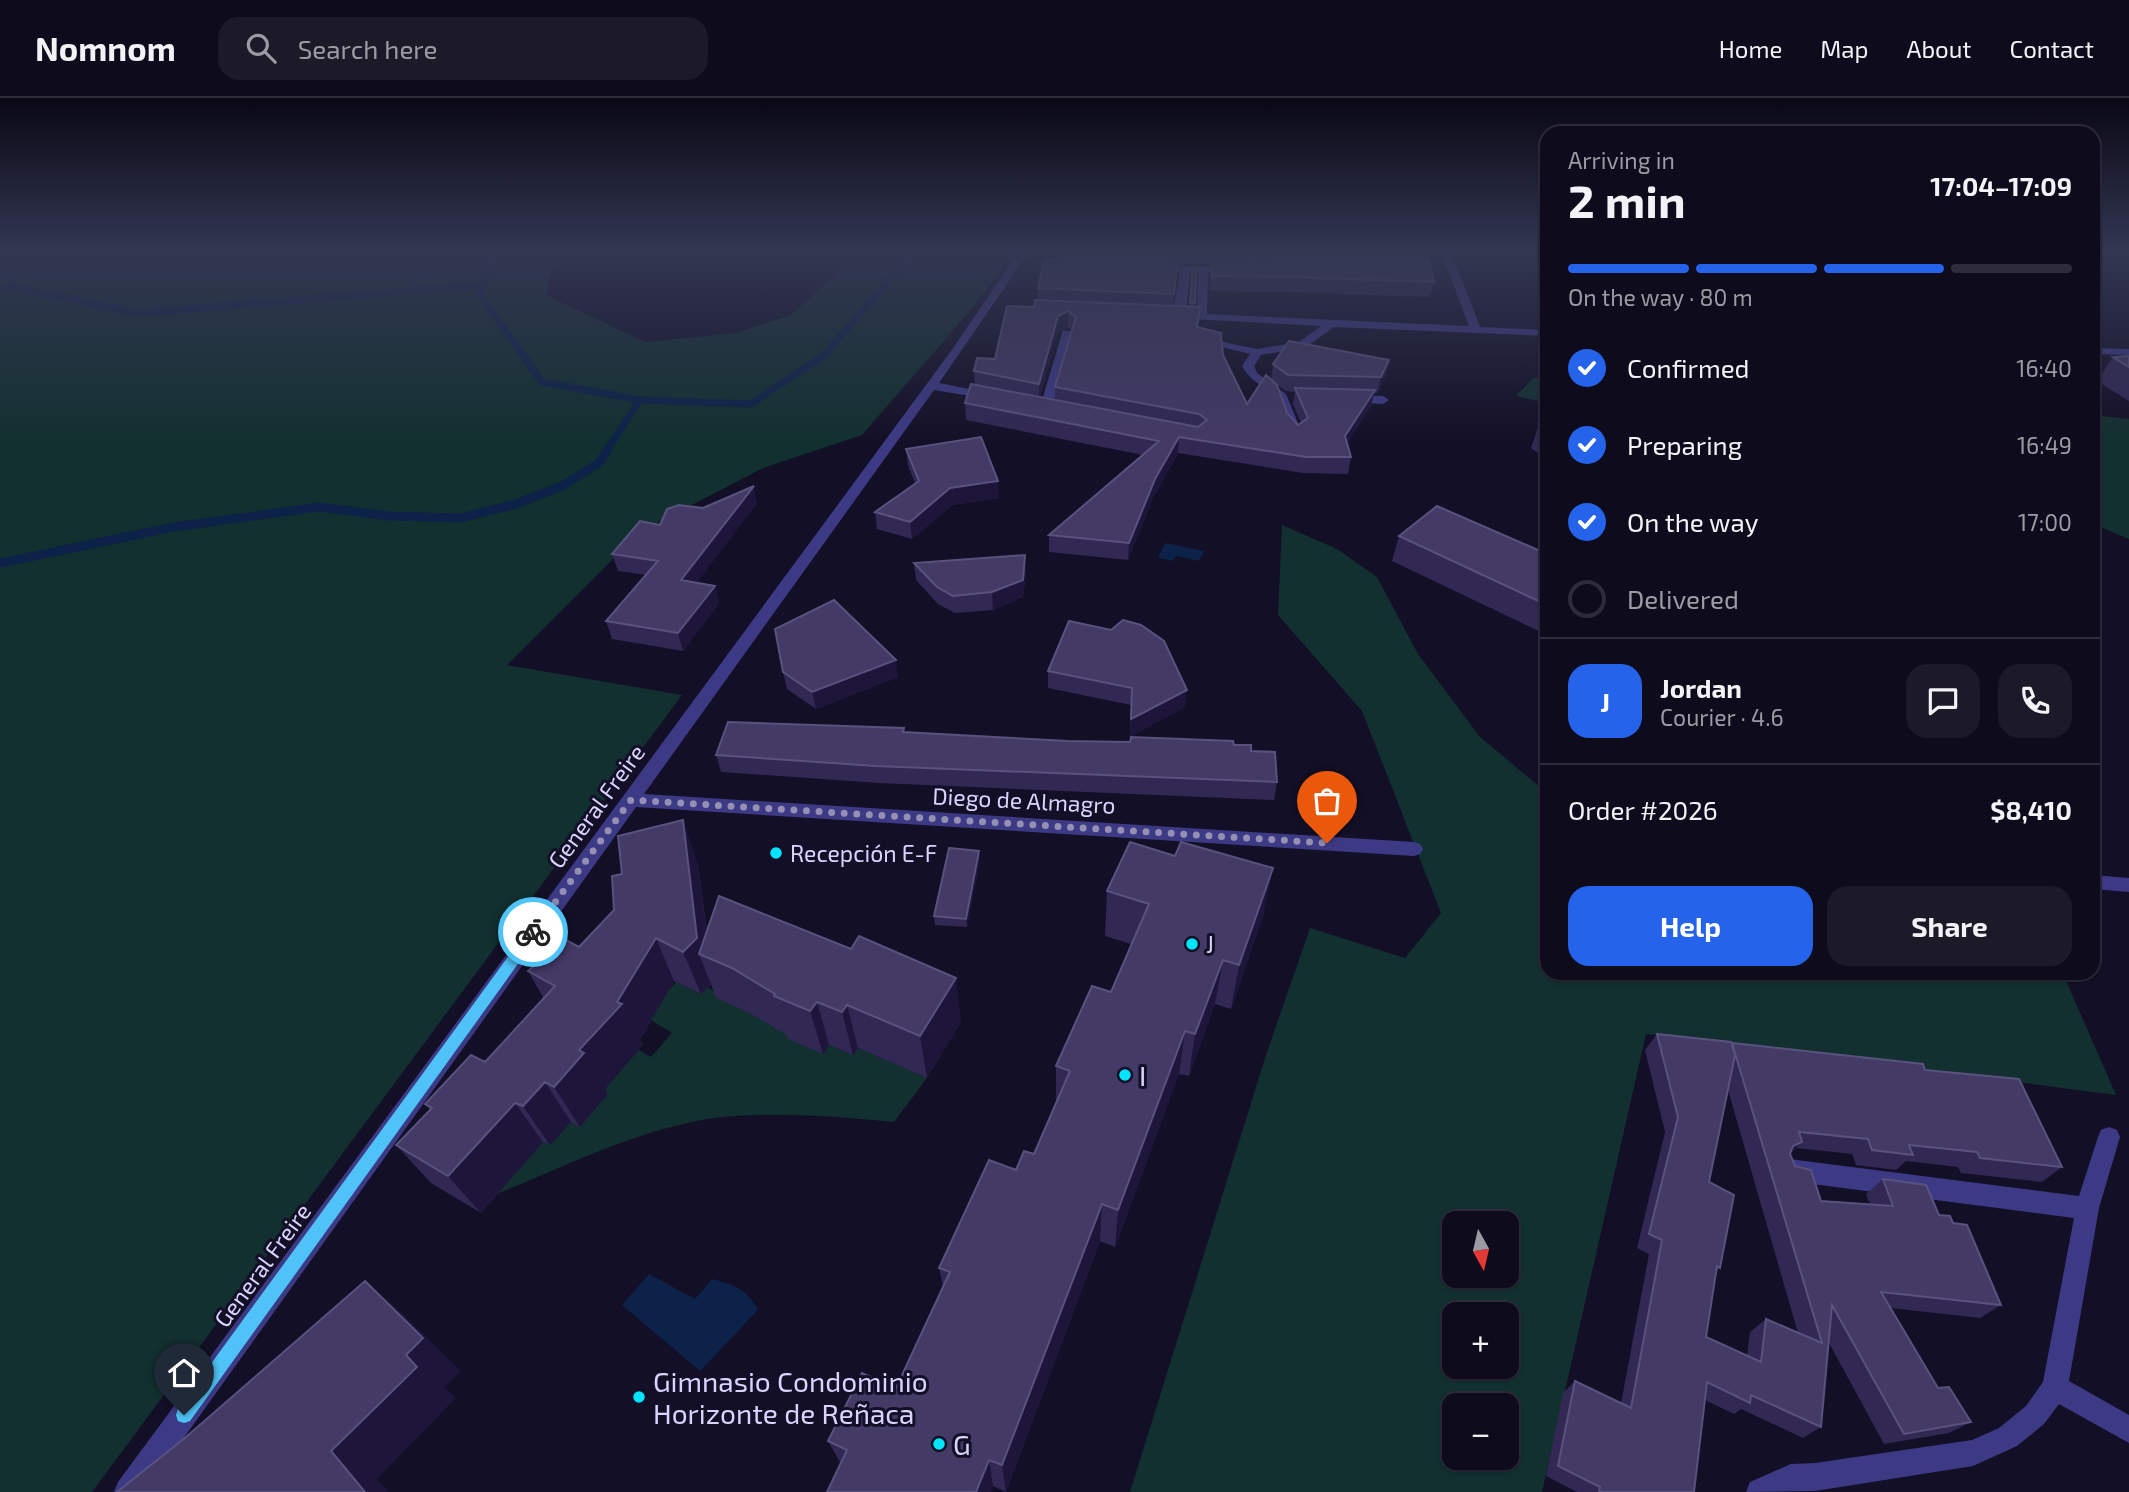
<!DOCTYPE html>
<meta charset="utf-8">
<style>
:root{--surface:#0e0b1c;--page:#1c1929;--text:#f1f3f6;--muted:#9b9ba3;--line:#2e2b3b;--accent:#2563eb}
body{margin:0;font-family:"Exo 2",sans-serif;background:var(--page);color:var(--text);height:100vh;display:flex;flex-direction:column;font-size:26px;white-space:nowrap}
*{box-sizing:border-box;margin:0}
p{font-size:23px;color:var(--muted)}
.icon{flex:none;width:38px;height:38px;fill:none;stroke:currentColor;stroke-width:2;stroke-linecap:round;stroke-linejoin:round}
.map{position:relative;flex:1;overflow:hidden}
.drawer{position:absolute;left:1540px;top:28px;width:560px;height:854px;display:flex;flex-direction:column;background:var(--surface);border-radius:21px;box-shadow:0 2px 5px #0004,0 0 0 2px var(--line)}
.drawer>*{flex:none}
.needle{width:46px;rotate:172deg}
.tools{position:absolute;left:1442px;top:1113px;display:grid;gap:14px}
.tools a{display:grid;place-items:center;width:77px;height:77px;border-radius:14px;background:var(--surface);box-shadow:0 2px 5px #0004,0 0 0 2px var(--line);font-size:35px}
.pin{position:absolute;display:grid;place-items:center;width:60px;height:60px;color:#fff;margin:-72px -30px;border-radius:50% 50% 50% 0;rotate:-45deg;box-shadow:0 0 7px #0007}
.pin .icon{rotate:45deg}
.courier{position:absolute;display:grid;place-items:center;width:70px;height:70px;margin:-35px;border:5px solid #4fc3f7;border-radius:50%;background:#fff;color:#222;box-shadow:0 2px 9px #0007}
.head em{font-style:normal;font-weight:700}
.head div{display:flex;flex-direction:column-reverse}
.head{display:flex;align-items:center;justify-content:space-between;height:119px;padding:0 28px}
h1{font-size:46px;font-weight:700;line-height:52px}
.bar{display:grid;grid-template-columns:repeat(4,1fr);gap:10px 7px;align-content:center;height:84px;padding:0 28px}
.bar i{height:9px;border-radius:5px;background:var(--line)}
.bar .active{background:var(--accent)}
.bar p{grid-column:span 4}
.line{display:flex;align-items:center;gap:18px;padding:0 28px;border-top:2px solid var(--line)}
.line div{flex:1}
.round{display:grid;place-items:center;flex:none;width:74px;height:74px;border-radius:21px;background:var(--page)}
ol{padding:0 28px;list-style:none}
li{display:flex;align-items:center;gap:21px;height:77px}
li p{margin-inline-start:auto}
li .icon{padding:7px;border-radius:50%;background:var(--accent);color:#fff;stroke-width:4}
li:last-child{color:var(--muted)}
li i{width:38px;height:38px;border:4px solid var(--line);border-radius:50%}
.primary-button{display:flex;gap:14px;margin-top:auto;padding:14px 28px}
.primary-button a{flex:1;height:80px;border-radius:21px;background:var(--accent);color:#fff;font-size:28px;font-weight:700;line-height:80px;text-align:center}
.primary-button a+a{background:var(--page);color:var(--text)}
header{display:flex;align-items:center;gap:42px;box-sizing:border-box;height:98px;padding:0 35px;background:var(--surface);border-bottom:2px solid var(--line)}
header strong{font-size:33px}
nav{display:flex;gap:38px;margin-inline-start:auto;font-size:24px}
.search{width:490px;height:63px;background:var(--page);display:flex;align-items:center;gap:18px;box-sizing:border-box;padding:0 24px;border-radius:21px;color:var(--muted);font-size:26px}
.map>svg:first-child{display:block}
.green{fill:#12302f;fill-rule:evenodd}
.water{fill:#0c2248}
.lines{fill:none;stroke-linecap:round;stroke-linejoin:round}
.stream-far1{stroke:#0c2248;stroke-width:7}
.stream{stroke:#0c2248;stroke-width:9}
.minor{fill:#3d3a85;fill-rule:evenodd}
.wall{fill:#312854;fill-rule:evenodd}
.shaded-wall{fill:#1d163a}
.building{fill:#433a66;stroke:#5a527e;stroke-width:2}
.route{fill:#4fc3f7}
.done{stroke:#948fb3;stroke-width:7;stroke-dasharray:0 12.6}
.poi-dot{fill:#00e5ff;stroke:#130f26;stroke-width:2.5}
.labels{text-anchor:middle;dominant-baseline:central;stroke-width:6;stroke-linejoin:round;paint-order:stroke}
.street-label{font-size:23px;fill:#d9d4ff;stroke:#130f26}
.poi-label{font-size:23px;fill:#d9d4ff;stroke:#130f26;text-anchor:start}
.near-poi-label{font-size:28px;fill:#d9d4ff;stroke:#130f26;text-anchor:start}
</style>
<header>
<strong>Nomnom</strong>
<div class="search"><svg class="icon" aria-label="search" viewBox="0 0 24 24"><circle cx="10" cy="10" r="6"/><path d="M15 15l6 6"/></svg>Search here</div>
<nav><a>Home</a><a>Map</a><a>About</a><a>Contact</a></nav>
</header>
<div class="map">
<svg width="2129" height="1394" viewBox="0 0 2129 1394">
<rect width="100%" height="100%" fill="#130f26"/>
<path class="green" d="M0,151H557L546,197L645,244L735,235L791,217L864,151H1016L974,208L862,337L763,370L640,434L507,567L682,597L92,1394H0Z
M1533,280L1547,281V305L1516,298Z
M2093,317L2129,321V441L2093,426Z
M1282,427L1337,451L1377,479L1418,556L1480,639L1547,695V875H2048L2067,885L2116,997L1646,936L1542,1394H1130L1266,957L1310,830L1405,860L1441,815L1362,613L1278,517ZM1454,1125H1507V1178H1454ZM1454,1216H1507V1269H1454ZM1454,1307H1507V1360H1454Z
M676,884L701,896L707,889C746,913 787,929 823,956L829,947L853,957L858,950L927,980L894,1024C838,1018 757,1012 702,1022C631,1035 563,1069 497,1096L543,1044L550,1047L571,1024L580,1028L603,993L639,952L651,959L672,935L651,922L654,917L649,914Z"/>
<path class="water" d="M1165,445L1204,453L1199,463L1176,458L1173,463L1158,460Z
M649,1176L695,1201L712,1181C734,1187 748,1191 758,1212L700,1273L622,1207Z"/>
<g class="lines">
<path class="stream-far1" d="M495,151L480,197L542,284L640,302L751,306L823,258L917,151
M0,191L13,189L137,215L483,187
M605,355L640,302"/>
<path class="stream" d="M0,465L174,429L319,409L390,418L460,420L516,406L562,388L599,365L607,353"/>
<path class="minor" d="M1021,151H1031L939,285L995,296V302L934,292L644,696L1414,744L1420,746L1423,751L1420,756L1414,758L636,709L145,1394H114L118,1384L951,253Z
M1440,151H1450L1480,229L1547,232V238L1334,229L1306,249L1261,257L1254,268L1257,275L1286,296L1303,337L1297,341C1284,336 1284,314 1277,302C1268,288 1250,285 1242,268L1250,256L1198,243L1204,240L1257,251L1299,244L1321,228L1172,220L1180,174H1156L1151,171L1156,168L1237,169L1238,171L1233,174H1208L1207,216L1469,228ZM1190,174H1198L1197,216L1186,215Z
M1063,232L1073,234L1052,309L1046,313L1040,309Z
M2093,250L2129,251V257L2093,256Z
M1349,297L1383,298L1389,302L1383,306L1345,304L1343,301Z
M2093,777L2129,780V794L2093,791Z
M2109,1029L2117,1032L2120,1039L2099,1110L2069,1283L2129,1317V1345L2059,1306L2044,1326L2017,1348L1973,1368L1815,1393L1746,1394L1750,1384L1791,1366L1815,1365L1972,1342L1999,1330L2026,1308L2043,1284L2074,1120L1789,1083L1781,1080L1778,1072L1781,1064L1789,1061L2079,1098L2098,1039L2101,1032Z"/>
</g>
<path class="wall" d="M1060,151L1425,153L1423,162L1434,184L1430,199L1283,194L1210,193L1212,166H1178L1173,208L1189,209L1193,170H1196L1195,209L1198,229L1223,257L1247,306L1271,282L1273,266L1389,262L1386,278L1377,295H1374L1371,308L1347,345L1351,359L1348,376L1303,375L1178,355L1154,398L1128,462L1049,454V437L1143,357L966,322L965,305L975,287L974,273L995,261L1034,209L1038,202V190L1060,161ZM1068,229L1072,232L1055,289V302L1040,299L1058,233ZM1275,285L1286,293L1295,294L1293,306L1301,325L1298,327L1287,315Z
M2129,258V303L2097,283L2113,259Z
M1547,323V362L1531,350L1539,326Z
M906,351L999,400L952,407L912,441L877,431L875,414L915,385L908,368Z
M757,405L697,484L715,488L719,505L683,553L612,541L606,523L646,477L618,473L612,456L660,427L703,410Z
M1399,438L1547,456V537L1392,463Z
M914,465L1026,474L1023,499L993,512L955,515L938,506L916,482Z
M1069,523L1185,609L1130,639L1131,607L1048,590V573Z
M783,574L898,579L816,611L787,591Z
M904,630V634L1068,643L1234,647L1251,653L1277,684L1274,702L879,685L721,674L716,657Z
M980,761L967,829L935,827L934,818Z
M698,766L707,833L961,924L927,980L858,950L853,957L829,947L823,956L788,941L787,937L748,914L716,900L711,886L701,896L674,883L640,942L643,947L605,991L608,996L580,1029L571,1024L550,1047L543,1044L481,1115L431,1085L396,1047L430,1012L425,1006L485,964L544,901L528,873L579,849Z
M1107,793L1264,815L1231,911L1215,906L1189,978L1179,976L1115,1149L1100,1143L1006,1394L993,1388L841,1366L828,1343L896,1290L943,1189L939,1170L1016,1072L1034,1056L1056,1004V968L1111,894L1131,846L1105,838Z
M1657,936L1925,972L2062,1069L2042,1084L1961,1075L1958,1069L1906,1063L1896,1072L1856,1067L1852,1056L1796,1050L1790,1056L1795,1068L1821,1103L1870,1106L1866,1096L1883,1081L1953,1125L2001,1207L1980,1220L1891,1210L1938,1290L1971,1324L1949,1335L1884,1346L1829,1245L1821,1329L1803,1340L1741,1311L1734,1316L1705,1302L1694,1394H1577L1546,1378L1563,1295L1575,1283L1621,1305L1649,1156L1637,1150L1665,1034L1645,952ZM1728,992L1798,1235L1766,1221L1750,1234L1747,1258L1706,1239L1716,1174L1720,1170L1709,1084Z"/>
<path class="shaded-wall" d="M1068,213V229L1058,233L1039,302V286L1058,218Z
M1389,262L1386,278L1377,295L1381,279Z
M1375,292L1371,308L1342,354L1345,338Z
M1179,339L1178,355L1154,398L1128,462L1129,445L1155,381Z
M998,383L999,400L952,407L912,441L910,424L950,390Z
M754,388L757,405L686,499L681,482Z
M1025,457L1026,474L1023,499L993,512L992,494Z
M715,488L719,505L683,553L678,535Z
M896,562L898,579L816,611L812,594Z
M1187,592L1185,609L1130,639L1131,621Z
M683,722L698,766L710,861L699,856L711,886L701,896L683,854Z
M979,753L980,761L967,829L966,821Z
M1273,770L1264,815L1231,911L1239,867Z
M656,840L674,883L640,942L643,947L605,991L608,996L580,1029L554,989L579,952L617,904Z
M1223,862L1215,906L1189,978L1195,936Z
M956,880L961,924L927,980L920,938Z
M817,904L829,947L823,956L810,913Z
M847,907L858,950L853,957L842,914Z
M1185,933L1179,976L1115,1149L1118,1112Z
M545,984L571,1024L550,1047L523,1008Z
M515,1005L543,1044L481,1115L448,1078Z
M1802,1044L1787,1059L1793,1048Z
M1102,1106L1100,1143L1006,1394L1002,1367Z
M365,1183L405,1218L461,1273L445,1289L456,1300L377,1381L389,1394H365L331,1353L406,1257Z
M989,1362L993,1388L991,1394H976Z"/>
<path class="building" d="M1060,151H1424L1425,153Z
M1057,161L1178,163L1174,196L1038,190L1044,163Z
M1428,162L1434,184L1285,179L1212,178V163Z
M1193,170H1196L1195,205H1190Z
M1035,202L1200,209L1197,229L1221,235L1223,257L1247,306L1266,277L1277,287L1287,315L1298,327L1308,320L1295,290L1375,292L1345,338L1351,359H1306L1179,339L1155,381L1129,445L1049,437L1159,343L965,305L971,286L1198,329L1207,322L1199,316L1055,289L1076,219L1068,213L1058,218L1039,286L974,273L977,260L995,261L1007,208L1034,209Z
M1289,243L1389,262L1381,279L1288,277L1273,266Z
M2129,258V269L2113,259Z
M1547,323V332L1539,326Z
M981,339L998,383L950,390L910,424L875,414L919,383L906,351Z
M754,388L681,482L715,488L678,535L606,523L658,463L612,456L640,423L660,427L667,411L679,407L703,410Z
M1437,408L1547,456V507L1399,438Z
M1025,457L1023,482L992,494L953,498L937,489L914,465Z
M834,502L896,562L812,594L783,574L775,531Z
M1123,522L1141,527L1164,543L1187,592L1131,621L1132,590L1048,573L1069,523L1111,532Z
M728,624L904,630L903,634L1068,643L1130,644L1131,639L1233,643L1234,647H1251V653L1275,654L1277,684L876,668L716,657Z
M683,722L697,840L683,854L656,840L617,904L622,906L579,952L584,955L554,989L545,984L523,1008L515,1005L448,1078L396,1047L432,1010L425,1006L471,957L485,964L555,888L528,873L562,840L579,849L614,812L612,778L622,776L618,738Z
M1130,744L1175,758L1181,744L1273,770L1239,867L1223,862L1195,936L1185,933L1118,1112L1102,1106L1002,1367L989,1362L976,1394H827L847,1352L828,1343L862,1275L896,1290L950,1174L939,1170L989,1062L1016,1072L1024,1053L1034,1056L1070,973L1056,968L1092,888L1111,894L1149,806L1107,793Z
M949,750L979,753L966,821L934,818Z
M719,798L851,851L859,838L956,880L920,938L847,907L842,914L817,904L810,913L774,898L775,896L732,870L699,856Z
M1657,936L1731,944L1735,957L1709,1084L1734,1097L1720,1170L1717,1168L1706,1239L1761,1264L1766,1221L1822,1245L1732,945L1923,966L1925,972L2019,981L2062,1069L1980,1060L1977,1054L1909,1047L1913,1057L1872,1052L1868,1041L1799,1034L1802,1044L1793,1048L1790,1056L1795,1068L1811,1072L1821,1103L1893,1108L1883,1081L1926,1087L1939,1117L1950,1118L1953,1125L1967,1127L2001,1207L1881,1194L1938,1290L1949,1289L1971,1324L1904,1336L1832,1207L1821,1329L1751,1297L1750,1305L1707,1284L1694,1394H1599L1600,1389L1558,1368L1575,1283L1631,1310L1662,1142L1649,1136L1678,1019Z
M365,1183L423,1240L406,1257L417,1269L331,1353L365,1394H117L186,1339Z"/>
<linearGradient id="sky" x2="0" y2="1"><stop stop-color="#0a0815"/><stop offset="0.44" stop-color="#333752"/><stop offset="1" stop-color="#333752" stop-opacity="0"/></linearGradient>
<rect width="2129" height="346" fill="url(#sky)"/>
<path class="route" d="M533,829L538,830V838L190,1323L184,1325L178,1323L176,1317L178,1311L529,830Z"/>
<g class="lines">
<path class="done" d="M533,834L631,702L1327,745"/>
</g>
<g class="poi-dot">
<circle cx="776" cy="755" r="7"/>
<circle cx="1192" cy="846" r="7"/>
<circle cx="1125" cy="977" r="7"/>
<circle cx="639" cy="1299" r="7"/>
<circle cx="939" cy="1346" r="7"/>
</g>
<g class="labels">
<g class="street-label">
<text transform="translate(1024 702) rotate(3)">Diego de Almagro</text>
<text transform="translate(596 708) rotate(-54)">General Freire</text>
<text transform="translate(262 1167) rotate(-54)">General Freire</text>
</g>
<g class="poi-label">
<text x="790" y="755">Recepción E-F</text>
<text x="1206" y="846">J</text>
</g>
<g class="near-poi-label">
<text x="1139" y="977">I</text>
<text x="653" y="1283">Gimnasio Condominio<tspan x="653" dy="32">Horizonte de Reñaca</tspan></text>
<text x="953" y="1346">G</text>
</g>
</g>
</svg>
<div class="tools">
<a><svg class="needle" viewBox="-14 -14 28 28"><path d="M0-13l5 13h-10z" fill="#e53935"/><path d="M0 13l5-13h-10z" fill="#9b9ba3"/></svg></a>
<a>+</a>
<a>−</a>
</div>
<div class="pin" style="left:1327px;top:745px;background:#ea580c"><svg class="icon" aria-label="bag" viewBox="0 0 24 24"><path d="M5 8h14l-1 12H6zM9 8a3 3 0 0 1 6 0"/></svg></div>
<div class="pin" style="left:184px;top:1317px;background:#1f2937"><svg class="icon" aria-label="home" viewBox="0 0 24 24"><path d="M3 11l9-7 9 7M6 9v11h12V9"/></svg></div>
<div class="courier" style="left:533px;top:834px"><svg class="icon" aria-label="bike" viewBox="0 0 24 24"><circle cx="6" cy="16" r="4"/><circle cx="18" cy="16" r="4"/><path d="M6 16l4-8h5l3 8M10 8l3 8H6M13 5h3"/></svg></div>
<section class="drawer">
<div class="head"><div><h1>2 min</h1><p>Arriving in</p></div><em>17:04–17:09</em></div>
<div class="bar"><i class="active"></i><i class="active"></i><i class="active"></i><i></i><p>On the way · 80 m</p></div>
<ol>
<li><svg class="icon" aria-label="check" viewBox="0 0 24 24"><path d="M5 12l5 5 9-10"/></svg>Confirmed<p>16:40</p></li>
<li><svg class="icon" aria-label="check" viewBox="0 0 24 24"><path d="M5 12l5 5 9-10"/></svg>Preparing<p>16:49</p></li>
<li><svg class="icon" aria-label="check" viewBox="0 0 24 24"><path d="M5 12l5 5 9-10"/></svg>On the way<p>17:00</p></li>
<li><i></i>Delivered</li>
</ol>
<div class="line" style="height:126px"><b class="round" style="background:var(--accent);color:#fff">J</b><div><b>Jordan</b><p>Courier · 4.6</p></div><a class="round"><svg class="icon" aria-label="chat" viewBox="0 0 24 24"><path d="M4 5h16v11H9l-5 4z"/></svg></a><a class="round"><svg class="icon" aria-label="phone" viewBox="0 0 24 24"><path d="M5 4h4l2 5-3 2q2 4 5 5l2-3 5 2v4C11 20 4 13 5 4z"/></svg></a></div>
<div class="line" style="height:91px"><div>Order #2026</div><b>$8,410</b></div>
<div class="primary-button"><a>Help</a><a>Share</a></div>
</section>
</div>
